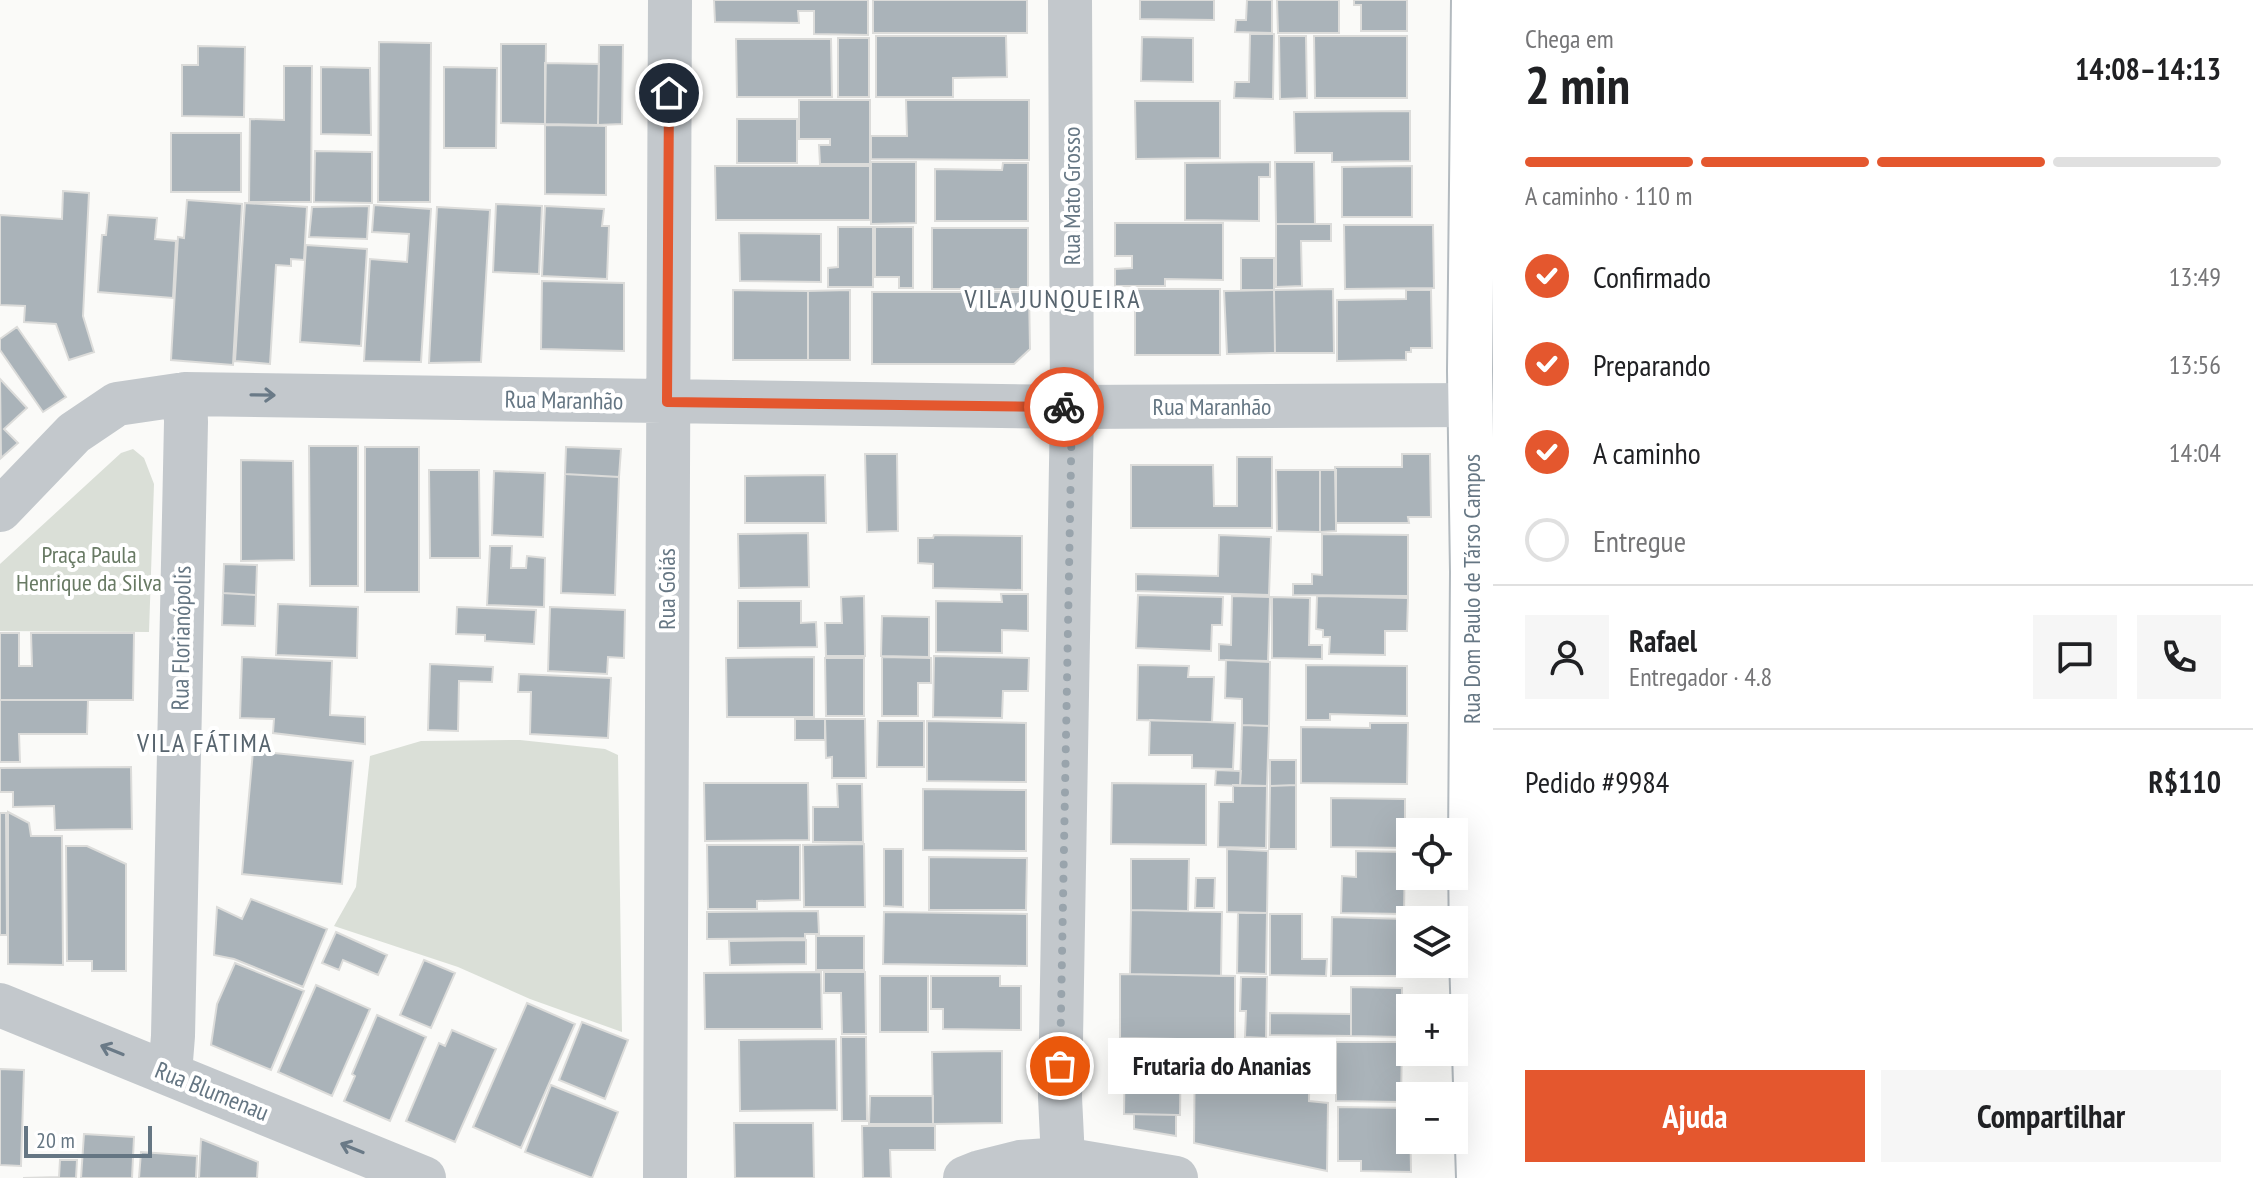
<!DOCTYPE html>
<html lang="pt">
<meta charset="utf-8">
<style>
:root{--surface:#fff;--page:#f6f6f6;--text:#202124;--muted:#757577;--line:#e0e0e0;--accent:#e4572e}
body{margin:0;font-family:"PT Sans Narrow",sans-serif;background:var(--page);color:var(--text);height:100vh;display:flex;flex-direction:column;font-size:30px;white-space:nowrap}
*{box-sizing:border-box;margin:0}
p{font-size:26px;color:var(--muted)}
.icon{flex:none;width:44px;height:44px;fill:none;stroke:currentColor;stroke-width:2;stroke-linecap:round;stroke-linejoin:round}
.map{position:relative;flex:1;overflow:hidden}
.drawer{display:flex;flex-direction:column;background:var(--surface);width:760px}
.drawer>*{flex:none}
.buttons{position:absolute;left:1396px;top:818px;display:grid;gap:16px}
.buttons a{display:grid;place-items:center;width:72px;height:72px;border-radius:0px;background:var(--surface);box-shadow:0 8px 32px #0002;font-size:40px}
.scale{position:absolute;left:24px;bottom:20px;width:128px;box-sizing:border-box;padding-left:8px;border:4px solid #657683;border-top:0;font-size:22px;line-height:28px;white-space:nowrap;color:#657683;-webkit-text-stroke:6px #fff;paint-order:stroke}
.pin{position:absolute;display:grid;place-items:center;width:68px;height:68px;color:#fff;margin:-34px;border:4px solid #fff;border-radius:50%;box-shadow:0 2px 8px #0007}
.courier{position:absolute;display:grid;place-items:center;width:80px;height:80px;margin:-40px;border:6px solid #e4572e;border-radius:50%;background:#fff;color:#222;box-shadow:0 2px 10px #0007}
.bubble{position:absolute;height:56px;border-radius:0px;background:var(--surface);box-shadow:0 8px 32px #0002;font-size:26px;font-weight:600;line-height:56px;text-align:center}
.overview em{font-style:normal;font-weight:600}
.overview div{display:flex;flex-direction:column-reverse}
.overview{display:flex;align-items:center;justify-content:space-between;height:136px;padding:0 32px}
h1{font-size:52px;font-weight:600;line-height:60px}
.bar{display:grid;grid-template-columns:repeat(4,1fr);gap:12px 8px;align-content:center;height:96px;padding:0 32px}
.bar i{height:10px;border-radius:6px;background:var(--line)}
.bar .current{background:var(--accent)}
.bar p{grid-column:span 4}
.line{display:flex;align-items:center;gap:20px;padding:0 32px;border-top:2px solid var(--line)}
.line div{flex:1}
.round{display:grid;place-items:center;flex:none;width:84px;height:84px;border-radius:0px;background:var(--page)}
ol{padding:0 32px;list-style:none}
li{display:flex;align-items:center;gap:24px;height:88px}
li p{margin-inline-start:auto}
li .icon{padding:8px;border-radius:50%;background:var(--accent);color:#fff;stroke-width:4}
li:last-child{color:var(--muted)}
li i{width:44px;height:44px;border:4px solid var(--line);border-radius:50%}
.button{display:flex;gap:16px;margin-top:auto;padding:16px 32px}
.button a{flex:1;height:92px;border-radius:0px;background:var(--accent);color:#fff;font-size:32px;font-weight:600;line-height:92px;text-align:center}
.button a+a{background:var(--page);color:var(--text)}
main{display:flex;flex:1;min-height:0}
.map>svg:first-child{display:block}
.green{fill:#dadfd7}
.building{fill:#aab3b9;stroke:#dcdcda;stroke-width:2}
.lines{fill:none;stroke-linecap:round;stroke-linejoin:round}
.secondary-casing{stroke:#b3babf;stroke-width:48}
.street{stroke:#c3c8cc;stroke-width:44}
.secondary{stroke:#fff;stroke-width:44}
.oneway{stroke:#6a7a87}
.done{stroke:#99a4ac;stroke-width:8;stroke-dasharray:0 14.4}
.route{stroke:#e4572e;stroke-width:10}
.labels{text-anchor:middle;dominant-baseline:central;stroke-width:8;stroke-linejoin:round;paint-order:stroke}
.street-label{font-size:24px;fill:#657683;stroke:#fff}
.park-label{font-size:24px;fill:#687a64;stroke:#fff}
.neighbourhood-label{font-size:26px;letter-spacing:2px;fill:#57646e;stroke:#fff}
</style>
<main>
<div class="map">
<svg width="1493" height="1178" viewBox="0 0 1493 1178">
<rect width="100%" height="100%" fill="#fafaf8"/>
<path class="green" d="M133,449L144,458L154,484L149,632L0,631V564L121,453Z
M520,740L605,749L618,755L622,1032L530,999L458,967L334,926L356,887L370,756L421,741Z"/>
<path class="building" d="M714,0H868V35L814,34V11H798L799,23L715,22Z
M873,0H1027V33H873Z
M1140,0H1214V20L1140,19Z
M1247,0H1272V33L1235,32L1236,20H1246Z
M1277,0H1339V33H1278Z
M1354,0H1407V31H1361V5H1354Z
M1250,34H1274L1273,99L1234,98L1235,82H1249Z
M876,36H1006L1007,77L953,78V97H876Z
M1279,36H1306L1307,98L1280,99Z
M1314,36H1407V98H1315Z
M1142,37L1193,38V82L1141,81Z
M838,38H869V97H838Z
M736,39H831L832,97H737Z
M379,42L431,43L430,202H378Z
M501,44H546L545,124L501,123Z
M599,45H623L622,124L598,125Z
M198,46L245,47L244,117L182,116V65H198Z
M545,63L599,64L598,125L545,124Z
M284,66H312L311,202H249L250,119L284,120Z
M321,67L370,68L371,135L321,134Z
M444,67L497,68L496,148H444Z
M799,100H870V164H820L819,145H830V139H799Z
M906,100H1029V160L871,159V136H907Z
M1135,101H1220V158L1136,159Z
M1410,111V161L1332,162V153H1295L1294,112Z
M737,119H797V163H737Z
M545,125L606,126V195L545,194Z
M171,133H241V192H171Z
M315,151L372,152V203L314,202Z
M871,162H916V223L871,224Z
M1270,162V177H1259V221L1185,220V163Z
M1275,162H1314L1315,224H1276Z
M1003,163H1028V221H935V169L1002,170Z
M715,166H870V220H716Z
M1412,166V217H1342V167Z
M63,191L89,193L83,316L94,352L69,360L56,324L24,322L25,306L0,305V215L62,219Z
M187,200L242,204L233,365L171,360L178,237L184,238Z
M245,203L307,207L304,260L291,259V266L276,265L270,364L235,361Z
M496,204L542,206L539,274L493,272Z
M374,205L431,209L421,362L364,361L370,259L407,262L409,234L372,232Z
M369,206L367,239L309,237L312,207Z
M545,206L604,209L602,226H609L607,279L542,276Z
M437,207L490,210L481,362L429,363Z
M108,215L157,218L155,239L176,241L173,298L98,292L102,235H106Z
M1115,223H1223V280L1165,279V286H1115V269L1132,268V256H1115Z
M1276,224H1331V241H1301L1302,286L1276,287Z
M1344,225H1433L1434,288L1345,289Z
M838,227H873V287H828V268L838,267Z
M875,227H913V288H899V277H875Z
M932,228H1028V289H932Z
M739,233L821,234V282L740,281Z
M306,245L367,249L361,346L300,342Z
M1241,258H1274V290H1241Z
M542,281L624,283V351L541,349Z
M1135,289H1220V355H1135Z
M1333,289L1334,353H1275L1274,290Z
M733,290L808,291V360H733Z
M850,290V360H808V291Z
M1274,290L1275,353L1227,354L1224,291Z
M1406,290H1431L1432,348H1411V352H1406V360L1337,361V300L1406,299Z
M872,292H1029L1030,349L1014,364H872Z
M17,327L66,397L43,412L0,350V339Z
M0,379L27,408L4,429L18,443L1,458Z
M309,446H358V586H310Z
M365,447H419V592H365Z
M566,447L621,449L619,477L565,474Z
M865,454H897L898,531L867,532Z
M1402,454H1430L1431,517H1408L1409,523H1336L1335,467H1402Z
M1237,457H1272V528H1131V465H1213L1214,506H1237Z
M241,460L293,461L294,560L241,561Z
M429,470H479L480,558H430Z
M1276,470H1320V532L1277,531Z
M1320,470H1336V531L1320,532Z
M494,471L545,473L543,537L492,535Z
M565,474L619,477L615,595L561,593Z
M825,475L826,523H745V476Z
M808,533L809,587L739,588L738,534Z
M1322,534L1408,535V596L1293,595V584H1312V574L1322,575Z
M934,535L1022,536V590L933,588V564L918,563V538H933Z
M1219,535L1271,537L1269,595L1136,591V574L1218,576Z
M490,546H512L511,568H526L527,556L545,558L544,607L487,605Z
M224,564L257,565L256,595L223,593Z
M223,593L256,595L255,626L222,625Z
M1001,594H1028V631L1002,630V653L936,652V601L1002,602Z
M1138,595L1223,597L1222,625H1212L1211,651L1136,648Z
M864,596L865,656H826L825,623H842L841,597Z
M1232,596L1270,597L1268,661L1219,660V644L1231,645Z
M1317,596L1408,598L1407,631H1385V655L1329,654L1330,637H1323V630L1316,629Z
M1272,597L1310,598L1309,645H1322V659L1272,658Z
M738,601H801V623L816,622L817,647L738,648Z
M278,604L358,607L357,658L276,655Z
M457,607L536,610L534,644L485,641V635L456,634Z
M550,607L625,610L624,658L608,657L607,674L548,671Z
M882,616L929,617V657L881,656Z
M0,633H19V666H32L31,633H134L133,700H0Z
M934,656L1029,658L1028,691H1003L1002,718L933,717Z
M242,657L332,661L330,715L365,717V744L273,733L274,719L240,718Z
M814,657V717H727L726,658Z
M882,657L931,658V683H918V716H882Z
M825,658H864V716H826Z
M1226,660L1270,662L1269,726L1242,725V699L1225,698Z
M430,664L493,667L492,682L459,681L458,731L428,730Z
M1138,665L1189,666L1188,677H1214L1212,722L1137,720Z
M1306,665L1407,666V716L1330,714V720H1306Z
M519,674L611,678L608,738L530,734L531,692H518Z
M0,700H88L87,734H19L20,762H0Z
M795,719H825V740H795Z
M825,719H865L866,778H832V757L826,758Z
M1150,720L1235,723L1233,769L1192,768V755H1149Z
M878,721H924V767H877Z
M927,721L1026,723V782L927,781Z
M1370,723H1408L1407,784L1301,783V727L1370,728Z
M1242,725L1269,726L1267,786H1240Z
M253,751L353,761L342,884L242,874Z
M1270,760H1296V785L1270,786Z
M131,767L132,829L55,830L54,806L13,807V792H0V768Z
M1216,770L1241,771L1240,786L1215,785Z
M704,783H808L809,840L705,841Z
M1112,783L1206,784V845L1111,844Z
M837,784H862L863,842H813V807H838Z
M1233,785L1267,786L1266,848L1218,847L1219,802H1233Z
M1296,785V849H1269L1270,786Z
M923,789L1026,790V851L923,850Z
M1331,798L1405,799V848L1331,847Z
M8,812L29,823L31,836H62L63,965L8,964Z
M0,813H6L7,935H0Z
M864,844L865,907H804L803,845Z
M707,845H800V900L757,901V909H708Z
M66,846H87L126,864V971H92V961H67Z
M884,849H903V907L884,906Z
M1227,849L1268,851L1267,913L1227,912Z
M1356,851L1405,852L1404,914L1341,913L1342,876L1356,877Z
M929,857L1027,858L1026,910H929Z
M1131,859H1189L1188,911L1131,910Z
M1196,878H1215L1214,908H1195Z
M251,899L327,929L303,987L234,959L214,955L217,907L242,919Z
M1131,910L1222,912L1221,976L1130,974Z
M818,911L819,934H805V938L707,939V912Z
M884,912L1027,914V966L883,964Z
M1238,913H1267L1266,974L1237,973Z
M1270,914H1302V959H1327L1326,976L1270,975Z
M1332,917L1406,919L1405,976H1331Z
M336,932L387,955L378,975L343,960L339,970L322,963Z
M816,936H864V970H816Z
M806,940V964L730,965L729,941Z
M424,960L455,973L431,1028L400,1015Z
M235,963L304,991L271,1070L211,1045L217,1004Z
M821,972L822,1029H705L704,973Z
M824,972H865L866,1034H842L841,993H824Z
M1120,974L1235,976V1040L1120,1038Z
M880,976H928V1032H880Z
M931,976H1000V986H1021V1030L943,1029V1009H931Z
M1241,977H1267L1266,1038L1245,1037L1246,1011H1240Z
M316,985L370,1009L332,1096L278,1072Z
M1351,987L1402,988V1037L1351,1036Z
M527,1003L575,1024L521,1148L473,1127Z
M1270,1013L1351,1014V1036L1270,1035Z
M377,1015L426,1037L390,1121L344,1101L355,1076L352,1074Z
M582,1022L628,1040L605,1099L559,1080Z
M452,1030L496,1049L455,1142L406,1121L439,1043L445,1046Z
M841,1037H866L867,1121H842Z
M836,1039L837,1110L740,1111L739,1040Z
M1195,1040L1310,1042L1309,1101L1328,1103L1327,1171L1194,1143Z
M1125,1042L1181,1043L1180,1115L1124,1114Z
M1336,1042H1402L1401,1102L1336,1101Z
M1002,1051V1123L933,1124L932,1052Z
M0,1069L24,1070L21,1166L0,1165Z
M551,1085L618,1112L592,1178L525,1152Z
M870,1096H933V1124H869Z
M1338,1107L1410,1108L1411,1172L1361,1171V1161H1338Z
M1134,1114L1176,1115V1136L1134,1129Z
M734,1123H813L814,1178H735Z
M862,1126H935V1150H890L891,1178H863Z
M84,1134L134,1137L132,1178H81Z
M201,1139L258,1162L257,1178H199Z
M141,1152L197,1156L196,1178H139Z
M60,1160H77L76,1178H23L59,1177Z"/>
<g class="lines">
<defs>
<path id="secondary" d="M1474,0L1470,371L1473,572L1471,846L1472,957L1479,1178"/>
</defs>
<use href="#secondary" class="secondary-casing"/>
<path class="street" d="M0,510L74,433L117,404L185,394L1072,407L1471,405
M0,1005L424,1178
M170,1073L173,1036L186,422L185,394
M1063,1159L1060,1097L1072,407L1070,0
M665,1178L670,0
M965,1178L980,1172L1020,1162L1063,1159L1176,1178"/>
<use href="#secondary" class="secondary"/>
</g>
<defs><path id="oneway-shaft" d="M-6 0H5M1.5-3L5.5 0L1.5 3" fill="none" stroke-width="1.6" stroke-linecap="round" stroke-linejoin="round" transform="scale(2)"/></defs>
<g class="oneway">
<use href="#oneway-shaft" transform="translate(263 395) rotate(1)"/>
<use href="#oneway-shaft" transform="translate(112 1050) rotate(-158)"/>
<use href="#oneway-shaft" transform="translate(352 1148) rotate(-158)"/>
</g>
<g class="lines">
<path class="done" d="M1060,1066L1072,407H1064"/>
<path class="route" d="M669,93L667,402L1064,407"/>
</g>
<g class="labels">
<g class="street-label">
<text transform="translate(1071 196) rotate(-90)">Rua Mato Grosso</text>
<text transform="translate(564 400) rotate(1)">Rua Maranhão</text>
<text x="1212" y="406">Rua Maranhão</text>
<text transform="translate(666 589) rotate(-90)">Rua Goiás</text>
<text transform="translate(1471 589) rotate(-90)">Rua Dom Paulo de Társo Campos</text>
<text transform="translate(181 638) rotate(-89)">Rua Florianópolis</text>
<text transform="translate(212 1091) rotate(22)">Rua Blumenau</text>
</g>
<g class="park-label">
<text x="89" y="554">Praça Paula<tspan x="89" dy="28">Henrique da Silva</tspan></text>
</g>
<g class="neighbourhood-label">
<text x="1053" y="298">VILA JUNQUEIRA</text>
<text x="205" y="742">VILA FÁTIMA</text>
</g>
</g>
</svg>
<div class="buttons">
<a><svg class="icon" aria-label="locate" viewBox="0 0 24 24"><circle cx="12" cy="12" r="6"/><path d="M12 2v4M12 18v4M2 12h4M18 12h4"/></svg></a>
<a><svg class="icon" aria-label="layers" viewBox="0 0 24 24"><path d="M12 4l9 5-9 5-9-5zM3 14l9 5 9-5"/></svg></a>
<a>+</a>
<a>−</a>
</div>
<div class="scale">20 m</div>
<div class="pin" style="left:1060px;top:1066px;background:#ea580c"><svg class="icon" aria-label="bag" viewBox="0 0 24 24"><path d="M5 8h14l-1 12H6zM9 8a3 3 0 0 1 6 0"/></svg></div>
<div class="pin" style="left:669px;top:93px;background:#1f2937"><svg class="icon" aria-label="home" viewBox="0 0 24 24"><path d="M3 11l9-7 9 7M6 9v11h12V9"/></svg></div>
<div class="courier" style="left:1064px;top:407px"><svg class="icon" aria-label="bike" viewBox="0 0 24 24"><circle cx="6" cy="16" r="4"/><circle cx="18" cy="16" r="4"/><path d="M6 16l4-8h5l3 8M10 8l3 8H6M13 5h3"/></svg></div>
<div class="bubble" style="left:1108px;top:1038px;width:228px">Frutaria do Ananias</div>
</div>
<section class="drawer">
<div class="overview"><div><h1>2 min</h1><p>Chega em</p></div><em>14:08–14:13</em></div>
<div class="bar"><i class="current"></i><i class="current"></i><i class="current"></i><i></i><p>A caminho · 110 m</p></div>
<ol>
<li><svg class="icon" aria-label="check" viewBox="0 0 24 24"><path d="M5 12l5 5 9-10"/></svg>Confirmado<p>13:49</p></li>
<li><svg class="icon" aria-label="check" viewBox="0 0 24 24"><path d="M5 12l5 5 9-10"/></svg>Preparando<p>13:56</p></li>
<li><svg class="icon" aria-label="check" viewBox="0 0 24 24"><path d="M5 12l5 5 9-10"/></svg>A caminho<p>14:04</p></li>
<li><i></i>Entregue</li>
</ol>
<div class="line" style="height:144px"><a class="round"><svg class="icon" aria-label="person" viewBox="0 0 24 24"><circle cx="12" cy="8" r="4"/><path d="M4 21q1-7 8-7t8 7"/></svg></a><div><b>Rafael</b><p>Entregador · 4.8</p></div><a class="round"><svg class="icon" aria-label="chat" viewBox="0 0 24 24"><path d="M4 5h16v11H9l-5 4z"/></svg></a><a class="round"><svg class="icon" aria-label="phone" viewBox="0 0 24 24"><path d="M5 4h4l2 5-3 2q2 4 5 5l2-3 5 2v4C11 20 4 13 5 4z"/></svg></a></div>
<div class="line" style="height:104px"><div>Pedido #9984</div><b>R$110</b></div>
<div class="button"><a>Ajuda</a><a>Compartilhar</a></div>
</section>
</main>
